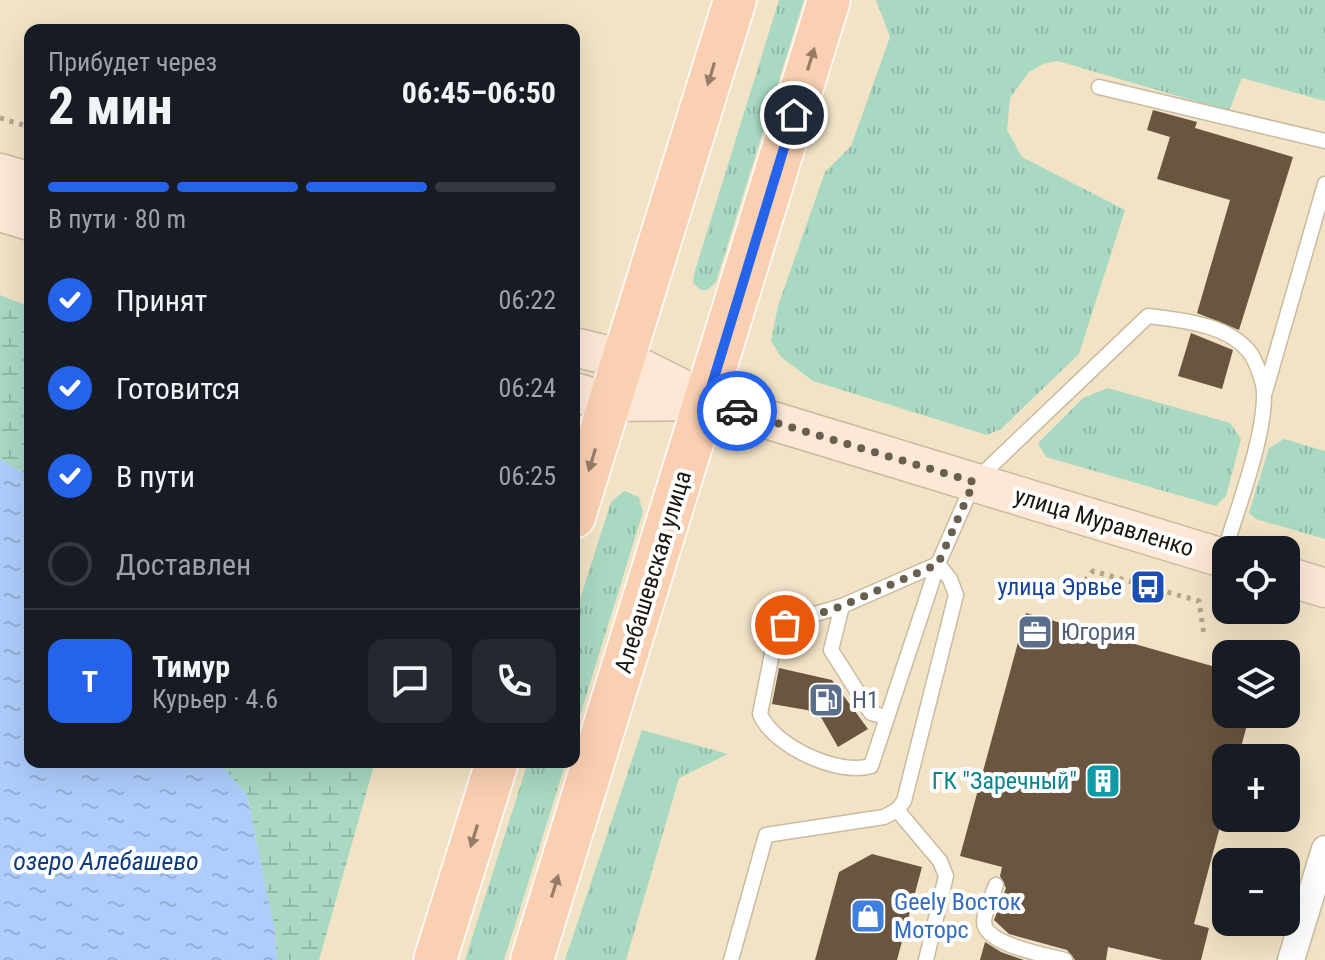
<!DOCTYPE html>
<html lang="ru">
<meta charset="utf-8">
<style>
:root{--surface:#171b24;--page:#242831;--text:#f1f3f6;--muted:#9ea1a6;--line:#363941;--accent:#2563eb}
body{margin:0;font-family:"Roboto Condensed",sans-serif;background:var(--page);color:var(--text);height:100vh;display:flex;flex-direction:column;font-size:30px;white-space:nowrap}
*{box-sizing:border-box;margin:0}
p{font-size:26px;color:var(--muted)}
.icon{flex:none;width:44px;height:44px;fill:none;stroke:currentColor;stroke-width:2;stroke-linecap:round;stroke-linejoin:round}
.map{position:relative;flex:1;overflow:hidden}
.details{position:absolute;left:24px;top:24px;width:556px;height:744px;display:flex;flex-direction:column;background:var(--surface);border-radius:16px;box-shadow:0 8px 32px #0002}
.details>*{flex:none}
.fabs{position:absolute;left:1212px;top:536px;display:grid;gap:16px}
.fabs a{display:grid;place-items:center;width:88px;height:88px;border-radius:16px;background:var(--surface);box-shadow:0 8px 32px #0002;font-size:40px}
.pin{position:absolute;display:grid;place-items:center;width:68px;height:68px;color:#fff;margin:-34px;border:4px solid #fff;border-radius:50%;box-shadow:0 2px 8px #0007}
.courier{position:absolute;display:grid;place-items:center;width:80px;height:80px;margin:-40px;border:6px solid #2563eb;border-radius:50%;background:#fff;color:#222;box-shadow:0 2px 10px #0007}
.overview em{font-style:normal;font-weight:700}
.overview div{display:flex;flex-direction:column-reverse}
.overview{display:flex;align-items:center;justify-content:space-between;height:136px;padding:0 24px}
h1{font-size:52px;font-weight:700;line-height:60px}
.bar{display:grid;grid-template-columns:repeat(4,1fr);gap:12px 8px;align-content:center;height:96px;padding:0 24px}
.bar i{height:10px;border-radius:6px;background:var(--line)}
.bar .on{background:var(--accent)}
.bar p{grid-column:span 4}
.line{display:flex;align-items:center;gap:20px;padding:0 24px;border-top:2px solid var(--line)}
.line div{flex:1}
.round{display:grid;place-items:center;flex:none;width:84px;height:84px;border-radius:16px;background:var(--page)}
ol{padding:0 24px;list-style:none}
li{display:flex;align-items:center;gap:24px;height:88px}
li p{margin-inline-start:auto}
li .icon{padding:8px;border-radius:50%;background:var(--accent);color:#fff;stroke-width:4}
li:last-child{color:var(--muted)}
li i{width:44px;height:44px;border:4px solid var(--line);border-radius:50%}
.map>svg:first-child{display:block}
.grass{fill:url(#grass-tufts)}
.wetland{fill:url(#wetland-marsh)}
.water{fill:url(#water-ripples)}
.building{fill:#6a5640}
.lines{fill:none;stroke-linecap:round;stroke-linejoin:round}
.lane-casing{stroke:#c9bb9e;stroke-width:17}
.street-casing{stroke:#c9bb9e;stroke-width:29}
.secondary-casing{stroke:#c9bb9e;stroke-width:41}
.primary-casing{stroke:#fff;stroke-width:45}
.path{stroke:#b0a48d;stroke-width:5;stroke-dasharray:4 6;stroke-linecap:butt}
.lane{stroke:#fff;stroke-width:14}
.street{stroke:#fff;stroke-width:26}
.secondary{stroke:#fde8d8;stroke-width:38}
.primary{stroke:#fad0b2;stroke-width:42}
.oneway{fill:#977d68}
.done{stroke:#685f4e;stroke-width:8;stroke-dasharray:0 14.4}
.route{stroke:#2563eb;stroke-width:10}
.labels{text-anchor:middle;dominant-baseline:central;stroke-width:8;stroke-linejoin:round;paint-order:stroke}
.street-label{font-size:24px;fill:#1d180e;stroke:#fff}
.transit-label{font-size:24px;fill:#164399;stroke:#fff;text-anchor:end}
.service-label{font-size:24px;fill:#4e5e75;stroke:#fff;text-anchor:start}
.culture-label{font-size:24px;fill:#0d838f;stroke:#fff;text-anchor:end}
.shop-label{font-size:24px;fill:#366cbe;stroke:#fff;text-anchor:start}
.water-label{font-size:26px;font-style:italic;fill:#113c80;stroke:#fff}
</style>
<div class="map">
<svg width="1325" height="960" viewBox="0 0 1325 960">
<defs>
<pattern id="grass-tufts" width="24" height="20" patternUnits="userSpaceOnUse" patternTransform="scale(2)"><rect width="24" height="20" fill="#a9d9c2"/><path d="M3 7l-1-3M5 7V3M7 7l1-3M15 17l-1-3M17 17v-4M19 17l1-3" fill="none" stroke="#91baa6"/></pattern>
<pattern id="wetland-marsh" width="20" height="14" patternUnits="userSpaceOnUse" patternTransform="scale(2)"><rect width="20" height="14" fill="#a9d9c2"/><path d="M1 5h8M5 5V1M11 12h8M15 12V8" fill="none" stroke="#91baa6"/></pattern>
<pattern id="water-ripples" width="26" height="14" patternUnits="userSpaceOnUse" patternTransform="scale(2)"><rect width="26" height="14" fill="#aeccfc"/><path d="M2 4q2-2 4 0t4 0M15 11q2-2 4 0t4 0" fill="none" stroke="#95aed7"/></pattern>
</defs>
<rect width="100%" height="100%" fill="#f2e3c6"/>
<path class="grass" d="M779,0H804L716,282L707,290H701L693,283L694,274Z
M876,0H1325V101L1242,78L1229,111L1058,61L1043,64L1029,72L1010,98L1007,130L1022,157L1125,210L1079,354L1001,429L987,435L813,381L781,357L771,341L778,306L825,172L851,146L890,37Z
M1108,388L1230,423L1241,439L1226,496L1216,506L1046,457L1038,443L1083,398Z
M1284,439L1325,451V539L1256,519L1249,513L1269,448Z
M624,491L639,497L643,512L574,735V618L611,502Z
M642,730L728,754L679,778L626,960H565Z
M528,762H566L504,960H465Z"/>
<path class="wetland" d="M0,295L30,307V477L0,459Z
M219,762H375L319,960H277L275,932L247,795Z"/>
<path class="water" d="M0,459L30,477V762H219L247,795L275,932L277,960H0Z"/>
<path class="building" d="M1153,110L1197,122L1195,128L1293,157L1239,330L1197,313L1230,200L1157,179L1170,137L1147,130Z
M1191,333L1233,350L1222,389L1178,376Z
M1026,613L1226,670V714H1250L1238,758H1226V804L1194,924L1209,928L1201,960H1163L1108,947L1106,960H1075L1067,950L1009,934L994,920L1006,888L1000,876L1002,867L960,856Z
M779,668L832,680L868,729L838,747L818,712L772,704Z
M872,854L922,867L897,960H815L839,872Z
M985,942L1001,952L1024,960H980Z"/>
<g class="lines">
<defs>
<path id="lane" d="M1099,87L1325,141
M1265,392L1325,184
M938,564L871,766C838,776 773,746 760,714L776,633L792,621L842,606Z
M842,606L831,650L871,713L886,717
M897,810L940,861L946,876L926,960
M996,885C992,896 985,910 984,921C983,945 1047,955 1065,960
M731,960L766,835L884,817L897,810L904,801L956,595L950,579L938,564L974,482L1148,316C1181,320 1229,324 1251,354C1256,362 1265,385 1264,395C1264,442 1236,511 1223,557"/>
<path id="street" d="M1291,960L1325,849"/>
<path id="secondary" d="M0,173L30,182
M0,212L30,221
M574,347L623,359L707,401L1226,559
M574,392L609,402L700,401
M1286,576L1325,588"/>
<path id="primary" d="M574,517L735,0
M435,960L497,762
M532,960L829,0"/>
</defs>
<use href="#lane" class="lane-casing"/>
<use href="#street" class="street-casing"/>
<use href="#secondary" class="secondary-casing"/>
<use href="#primary" class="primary-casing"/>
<path class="path" d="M0,118L30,127
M1072,596L1093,571L1199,601L1204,635"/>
<use href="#lane" class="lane"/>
<use href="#street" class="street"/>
<use href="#secondary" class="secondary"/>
<use href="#primary" class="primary"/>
</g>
<defs><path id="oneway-solid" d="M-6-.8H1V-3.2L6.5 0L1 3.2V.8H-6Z" transform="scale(2)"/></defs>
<g class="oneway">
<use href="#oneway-solid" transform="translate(811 59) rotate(-73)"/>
<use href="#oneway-solid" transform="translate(711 74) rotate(107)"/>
<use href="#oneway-solid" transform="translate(592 460) rotate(107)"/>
<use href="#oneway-solid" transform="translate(474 836) rotate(107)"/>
<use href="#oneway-solid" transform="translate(555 886) rotate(-73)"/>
</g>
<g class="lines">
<path class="done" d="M737,411L974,482L938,564L842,606L785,625"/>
<path class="route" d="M737,411L707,401L794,115"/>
</g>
<defs>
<symbol id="bus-square" viewBox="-11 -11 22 22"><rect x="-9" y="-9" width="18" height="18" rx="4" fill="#1a4fb4" stroke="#fff"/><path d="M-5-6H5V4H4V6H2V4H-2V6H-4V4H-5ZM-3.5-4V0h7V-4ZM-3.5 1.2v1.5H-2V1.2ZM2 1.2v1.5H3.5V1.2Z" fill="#fff"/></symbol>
<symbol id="office-square" viewBox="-11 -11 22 22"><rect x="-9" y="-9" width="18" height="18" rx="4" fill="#5c6f8a" stroke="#fff"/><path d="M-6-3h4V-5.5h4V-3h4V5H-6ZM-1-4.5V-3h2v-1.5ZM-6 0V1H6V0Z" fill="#fff"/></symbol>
<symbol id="fuel-square" viewBox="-11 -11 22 22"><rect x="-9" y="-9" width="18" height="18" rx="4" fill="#5c6f8a" stroke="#fff"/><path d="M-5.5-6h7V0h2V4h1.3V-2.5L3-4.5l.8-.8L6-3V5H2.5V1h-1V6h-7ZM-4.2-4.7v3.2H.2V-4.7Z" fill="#fff"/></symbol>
<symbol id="building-square" viewBox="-11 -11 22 22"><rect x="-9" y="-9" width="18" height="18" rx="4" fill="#0f9aa8" stroke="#fff"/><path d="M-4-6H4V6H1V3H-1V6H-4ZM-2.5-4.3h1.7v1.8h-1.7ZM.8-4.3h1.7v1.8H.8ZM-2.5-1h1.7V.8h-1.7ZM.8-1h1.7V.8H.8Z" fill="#fff"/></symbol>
<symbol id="shop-square" viewBox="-11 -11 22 22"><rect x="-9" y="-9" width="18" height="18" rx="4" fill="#3f7fe0" stroke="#fff"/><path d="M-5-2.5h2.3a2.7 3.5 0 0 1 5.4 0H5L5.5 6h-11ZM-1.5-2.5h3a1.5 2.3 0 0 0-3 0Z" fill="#fff"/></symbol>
</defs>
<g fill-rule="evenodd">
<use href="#bus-square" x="1128" y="567" width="40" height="40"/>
<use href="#office-square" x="1015" y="612" width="40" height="40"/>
<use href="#fuel-square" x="806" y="680" width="40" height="40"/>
<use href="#building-square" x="1083" y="761" width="40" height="40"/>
<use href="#shop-square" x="848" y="896" width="40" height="40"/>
</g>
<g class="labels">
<g class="street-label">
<text transform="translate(1104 522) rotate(17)">улица Муравленко</text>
<text transform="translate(653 572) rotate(-73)">Алебашевская улица</text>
</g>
<g class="transit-label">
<text x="1122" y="587">улица Эрвье</text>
</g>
<g class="service-label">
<text x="1061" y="632">Югория</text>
<text x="852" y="700">Н1</text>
</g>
<g class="culture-label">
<text x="1077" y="781">ГК "Заречный"</text>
</g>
<g class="shop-label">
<text x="894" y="902">Geely Восток<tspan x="894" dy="28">Моторс</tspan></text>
</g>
<g class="water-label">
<text x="106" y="861">озеро Алебашево</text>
</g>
</g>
</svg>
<div class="fabs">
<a><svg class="icon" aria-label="locate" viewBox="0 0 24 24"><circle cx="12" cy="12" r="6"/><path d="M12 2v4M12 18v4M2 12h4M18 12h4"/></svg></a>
<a><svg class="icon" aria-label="layers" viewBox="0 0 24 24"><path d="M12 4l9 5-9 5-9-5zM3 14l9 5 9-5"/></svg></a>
<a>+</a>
<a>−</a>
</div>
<div class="pin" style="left:785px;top:625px;background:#ea580c"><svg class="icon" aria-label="bag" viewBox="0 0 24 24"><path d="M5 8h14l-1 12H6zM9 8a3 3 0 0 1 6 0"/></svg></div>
<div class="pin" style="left:794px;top:115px;background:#1f2937"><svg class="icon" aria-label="home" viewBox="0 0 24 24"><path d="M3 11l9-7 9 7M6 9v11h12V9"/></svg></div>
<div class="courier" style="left:737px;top:411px"><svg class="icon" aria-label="car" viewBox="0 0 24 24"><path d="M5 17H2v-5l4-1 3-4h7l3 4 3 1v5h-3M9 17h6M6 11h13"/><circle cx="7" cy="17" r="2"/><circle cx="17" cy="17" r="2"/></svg></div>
<section class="details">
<div class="overview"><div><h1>2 мин</h1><p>Прибудет через</p></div><em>06:45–06:50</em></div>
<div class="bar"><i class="on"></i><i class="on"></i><i class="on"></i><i></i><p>В пути · 80 m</p></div>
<ol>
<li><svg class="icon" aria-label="check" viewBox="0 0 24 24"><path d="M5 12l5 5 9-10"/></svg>Принят<p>06:22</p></li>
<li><svg class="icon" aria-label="check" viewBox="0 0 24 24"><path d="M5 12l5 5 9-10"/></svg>Готовится<p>06:24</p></li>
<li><svg class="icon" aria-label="check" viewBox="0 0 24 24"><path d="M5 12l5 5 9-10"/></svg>В пути<p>06:25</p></li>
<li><i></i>Доставлен</li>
</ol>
<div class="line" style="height:144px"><b class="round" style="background:var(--accent);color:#fff">Т</b><div><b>Тимур</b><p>Курьер · 4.6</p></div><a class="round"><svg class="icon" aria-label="chat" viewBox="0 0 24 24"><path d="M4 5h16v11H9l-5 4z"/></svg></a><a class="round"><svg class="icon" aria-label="phone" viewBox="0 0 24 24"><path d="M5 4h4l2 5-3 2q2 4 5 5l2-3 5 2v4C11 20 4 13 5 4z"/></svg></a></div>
</section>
</div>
